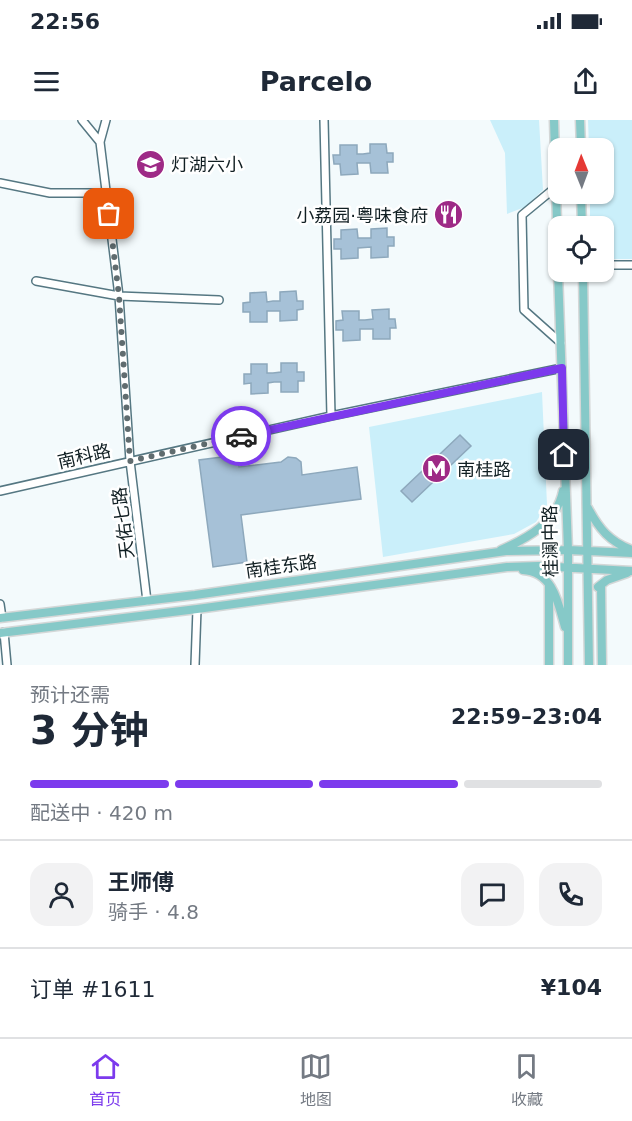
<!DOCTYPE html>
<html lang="zh">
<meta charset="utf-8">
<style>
:root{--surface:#fff;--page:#f2f2f3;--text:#1f2937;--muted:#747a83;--line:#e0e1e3;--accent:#7c3aed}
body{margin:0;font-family:"DejaVu Sans","Noto Sans SC",sans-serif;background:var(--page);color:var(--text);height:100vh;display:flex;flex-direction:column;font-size:22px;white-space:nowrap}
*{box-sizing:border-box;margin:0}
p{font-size:20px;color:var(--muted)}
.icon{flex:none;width:33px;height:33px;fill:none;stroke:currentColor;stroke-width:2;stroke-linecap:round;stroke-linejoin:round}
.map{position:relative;height:545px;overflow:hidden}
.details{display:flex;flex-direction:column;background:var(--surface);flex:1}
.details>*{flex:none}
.needle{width:39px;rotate:359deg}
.buttons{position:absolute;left:548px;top:18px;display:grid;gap:12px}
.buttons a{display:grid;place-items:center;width:66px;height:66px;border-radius:12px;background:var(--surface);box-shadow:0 2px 4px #0004;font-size:30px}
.pin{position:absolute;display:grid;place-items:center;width:51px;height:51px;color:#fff;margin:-26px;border-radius:12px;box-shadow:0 3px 9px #0006}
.courier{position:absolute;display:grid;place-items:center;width:60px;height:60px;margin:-30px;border:4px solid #7c3aed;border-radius:50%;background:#fff;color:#222;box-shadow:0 2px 8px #0007}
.summary em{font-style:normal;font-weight:700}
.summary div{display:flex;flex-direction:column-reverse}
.summary{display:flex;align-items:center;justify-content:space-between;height:102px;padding:0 30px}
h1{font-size:39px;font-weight:700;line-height:45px}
.bar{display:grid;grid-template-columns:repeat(4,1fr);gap:9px 6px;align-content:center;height:72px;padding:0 30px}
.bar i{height:8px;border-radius:4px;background:var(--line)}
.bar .active{background:var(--accent)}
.bar p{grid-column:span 4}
.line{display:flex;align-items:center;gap:15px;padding:0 30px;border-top:2px solid var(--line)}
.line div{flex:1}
.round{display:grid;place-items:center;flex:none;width:63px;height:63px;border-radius:18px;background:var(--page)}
.status{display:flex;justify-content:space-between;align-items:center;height:42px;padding:0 30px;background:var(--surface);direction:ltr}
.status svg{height:16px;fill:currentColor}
header{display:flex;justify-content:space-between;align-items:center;height:78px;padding:0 30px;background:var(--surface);font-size:27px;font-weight:700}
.dock{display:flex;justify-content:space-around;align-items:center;height:84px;border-top:2px solid var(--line);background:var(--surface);font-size:16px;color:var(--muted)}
.dock a{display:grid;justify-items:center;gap:3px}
.dock .active{color:var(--accent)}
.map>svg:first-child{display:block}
.green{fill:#caeffa}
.building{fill:#a6c1d7;stroke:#8da8bc;stroke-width:1.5}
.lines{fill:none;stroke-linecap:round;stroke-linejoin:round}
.minor-casing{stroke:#557782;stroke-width:10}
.major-casing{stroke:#d4d7d7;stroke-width:11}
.minor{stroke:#fff;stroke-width:7}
.major{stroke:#86c9c8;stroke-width:8}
.done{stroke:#606c6f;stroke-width:6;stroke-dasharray:0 10.8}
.route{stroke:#7c3aed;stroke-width:8}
.labels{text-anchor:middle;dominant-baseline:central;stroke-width:5;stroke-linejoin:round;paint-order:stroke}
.poi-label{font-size:18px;fill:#111f23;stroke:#fff;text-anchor:start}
.street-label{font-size:18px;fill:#111f23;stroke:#fff}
</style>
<div class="status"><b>22:56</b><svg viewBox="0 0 49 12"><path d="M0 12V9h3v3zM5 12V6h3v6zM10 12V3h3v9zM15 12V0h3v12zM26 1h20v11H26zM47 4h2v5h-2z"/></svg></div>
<header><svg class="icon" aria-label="menu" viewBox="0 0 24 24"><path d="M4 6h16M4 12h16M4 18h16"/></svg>Parcelo<svg class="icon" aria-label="share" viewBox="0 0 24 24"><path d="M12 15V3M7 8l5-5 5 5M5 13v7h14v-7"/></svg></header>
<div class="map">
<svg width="632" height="545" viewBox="0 0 632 545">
<rect width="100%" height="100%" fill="#f3fafc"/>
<path class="green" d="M490,0H539L543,70L525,87L507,94L505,33Z
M588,0H632V139H606L603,137V106H590V74H603V28H589Z
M542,272L547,385L536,402L514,414L383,437L369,307Z"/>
<path class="building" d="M370,24H386L387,33H393V42H387L388,53H371L370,43H357L358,54L341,55L340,44H334L333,35H340V25H357V34H363L370,33Z
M387,108V117H394V126H388V137L371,138V127L358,128V138L341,139V129H334V119H341V110L357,109L358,118H371V109Z
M296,171L297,181H303V189L297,190V200L280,201V191H267V202H250V192H243V183L250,182V173L266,172L267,182L273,181H280V172Z
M389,189V199H395L396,208H390V219H373V209H360V220L343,221V210H336V201L343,200L342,191H359V200H365L373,199L372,190Z
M281,243H297V252H304V261H298V272H281V262H274L268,263V273L251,274V263L244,264V254H251V244H267V253H273L281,252Z
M460,315L471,326L412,382L401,371Z
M237,335L239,347L281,342L288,337L296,338L301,342L302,355L357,347L361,379L241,395L247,442L213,447L199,340Z"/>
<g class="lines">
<defs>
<path id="minor" d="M82,0L100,22
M106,0L100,22L119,176L130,341L147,481
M324,0L331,296
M0,63L50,73H106
M556,67L522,95L524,190L561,223
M603,145H632
M36,161L119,176L219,180
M0,371L331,296L562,248
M0,484L2,498
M4,512L7,545
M195,545L197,489"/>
<path id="major" d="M554,0L558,137
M580,0L581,28
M581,74L582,106
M558,152L568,430V545
M583,152L589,545
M588,388C599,409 610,422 632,430
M501,430C528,418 557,402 563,371
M523,450C553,452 558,482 565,507
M549,465V545
M601,465L602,545
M598,467L607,460L627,453
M0,498L195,475L506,431L568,430L632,433
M0,513L197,489L507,447L538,446L632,451"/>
</defs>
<use href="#minor" class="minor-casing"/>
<use href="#major" class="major-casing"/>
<use href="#minor" class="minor"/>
<use href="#major" class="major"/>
</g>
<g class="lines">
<path class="done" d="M109,94L119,176L130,341L241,316"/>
<path class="route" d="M241,316L562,248L564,335"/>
</g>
<defs>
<symbol id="school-disc" viewBox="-11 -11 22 22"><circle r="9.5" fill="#9e2a86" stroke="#fff"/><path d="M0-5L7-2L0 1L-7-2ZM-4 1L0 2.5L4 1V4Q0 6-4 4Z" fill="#fff"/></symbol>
<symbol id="restaurant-disc" viewBox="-11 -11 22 22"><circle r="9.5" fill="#9e2a86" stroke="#fff"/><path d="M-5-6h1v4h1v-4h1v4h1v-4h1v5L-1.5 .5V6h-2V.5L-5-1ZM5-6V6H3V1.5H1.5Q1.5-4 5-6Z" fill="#fff"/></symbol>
<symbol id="metro-disc" viewBox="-11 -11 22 22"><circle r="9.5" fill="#9e2a86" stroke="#fff"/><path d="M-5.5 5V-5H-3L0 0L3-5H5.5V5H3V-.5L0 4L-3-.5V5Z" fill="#fff"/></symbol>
</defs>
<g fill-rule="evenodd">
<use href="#school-disc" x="134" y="28" width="33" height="33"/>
<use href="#restaurant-disc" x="432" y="78" width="33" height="33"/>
<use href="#metro-disc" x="420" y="332" width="33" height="33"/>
</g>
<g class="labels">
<g class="poi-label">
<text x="171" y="44">灯湖六小</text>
<text x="428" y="95" text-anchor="end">小荔园·粤味食府</text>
<text x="457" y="349">南桂路</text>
</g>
<g class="street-label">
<text transform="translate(84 336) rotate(-13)">南科路</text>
<text transform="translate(123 403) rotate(-97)">天佑七路</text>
<text transform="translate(550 421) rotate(-91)">桂澜中路</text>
<text transform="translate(281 446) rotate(-8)">南桂东路</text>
</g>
</g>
</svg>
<div class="buttons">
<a><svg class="needle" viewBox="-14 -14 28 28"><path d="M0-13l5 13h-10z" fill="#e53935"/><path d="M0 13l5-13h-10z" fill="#747a83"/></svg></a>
<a><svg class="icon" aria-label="locate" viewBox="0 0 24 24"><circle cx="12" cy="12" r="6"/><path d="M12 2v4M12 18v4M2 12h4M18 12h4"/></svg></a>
</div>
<div class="pin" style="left:109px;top:94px;background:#ea580c"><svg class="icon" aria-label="bag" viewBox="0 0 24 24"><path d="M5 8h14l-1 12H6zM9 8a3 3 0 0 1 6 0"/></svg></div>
<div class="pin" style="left:564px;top:335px;background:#1f2937"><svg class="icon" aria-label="home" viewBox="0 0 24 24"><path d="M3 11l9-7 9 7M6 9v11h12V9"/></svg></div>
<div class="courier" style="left:241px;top:316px"><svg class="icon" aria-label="car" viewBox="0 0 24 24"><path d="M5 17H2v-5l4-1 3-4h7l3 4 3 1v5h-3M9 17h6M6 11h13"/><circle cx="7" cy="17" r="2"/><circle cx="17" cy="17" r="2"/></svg></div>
</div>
<section class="details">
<div class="summary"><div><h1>3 分钟</h1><p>预计还需</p></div><em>22:59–23:04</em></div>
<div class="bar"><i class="active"></i><i class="active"></i><i class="active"></i><i></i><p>配送中 · 420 m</p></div>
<div class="line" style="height:108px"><a class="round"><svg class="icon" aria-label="person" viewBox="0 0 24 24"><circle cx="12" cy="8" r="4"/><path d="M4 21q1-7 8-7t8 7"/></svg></a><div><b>王师傅</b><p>骑手 · 4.8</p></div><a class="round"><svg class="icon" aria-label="chat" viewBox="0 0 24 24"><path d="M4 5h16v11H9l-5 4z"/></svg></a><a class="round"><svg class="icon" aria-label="phone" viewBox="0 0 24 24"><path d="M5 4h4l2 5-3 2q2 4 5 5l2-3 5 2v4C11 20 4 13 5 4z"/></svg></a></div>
<div class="line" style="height:78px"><div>订单 #1611</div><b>¥104</b></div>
</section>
<nav class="dock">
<a class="active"><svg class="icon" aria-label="home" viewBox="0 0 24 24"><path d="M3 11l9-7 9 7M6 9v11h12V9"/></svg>首页</a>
<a><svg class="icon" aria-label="map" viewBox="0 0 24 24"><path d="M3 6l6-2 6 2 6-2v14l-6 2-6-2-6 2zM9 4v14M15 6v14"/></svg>地图</a>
<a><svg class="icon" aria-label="saved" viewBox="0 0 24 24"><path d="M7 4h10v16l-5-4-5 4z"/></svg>收藏</a>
</nav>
